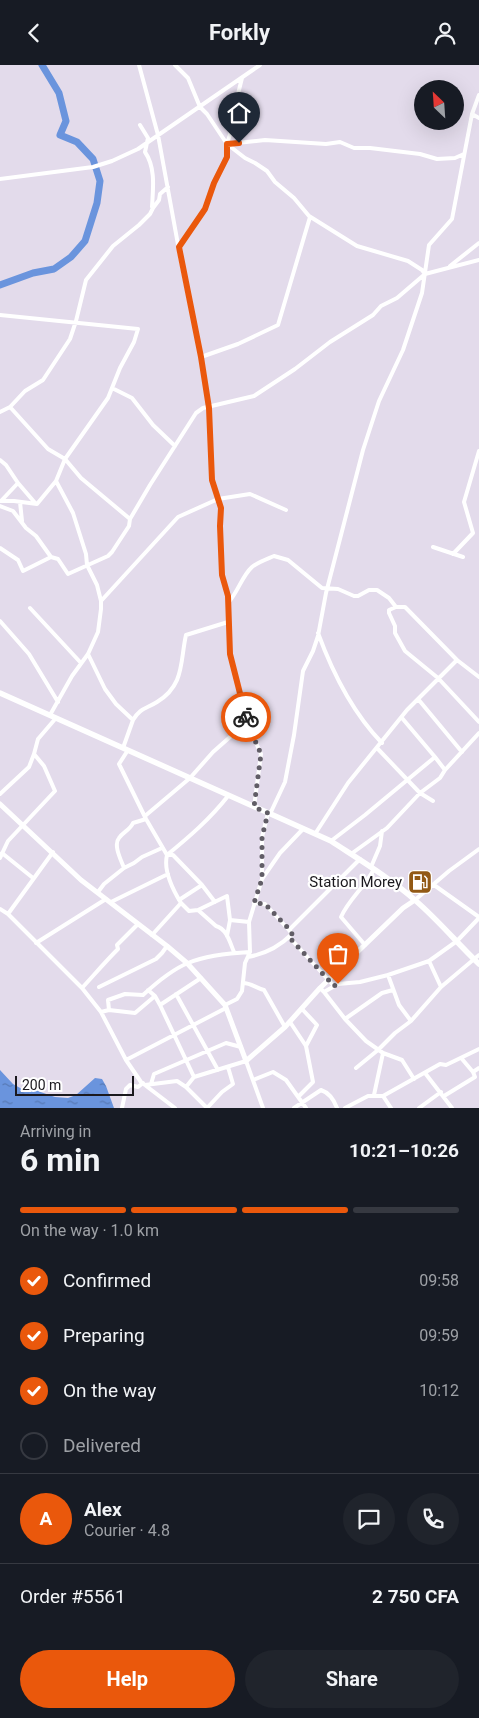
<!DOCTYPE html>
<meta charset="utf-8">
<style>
:root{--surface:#171b24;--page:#20242c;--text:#f1f3f6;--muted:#9ea1a6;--line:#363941;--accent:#ea580c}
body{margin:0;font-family:Roboto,sans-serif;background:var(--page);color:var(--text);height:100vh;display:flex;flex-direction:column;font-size:19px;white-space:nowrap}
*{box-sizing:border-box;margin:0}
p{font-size:16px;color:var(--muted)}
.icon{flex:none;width:28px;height:28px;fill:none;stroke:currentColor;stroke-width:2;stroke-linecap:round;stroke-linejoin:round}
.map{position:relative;height:1043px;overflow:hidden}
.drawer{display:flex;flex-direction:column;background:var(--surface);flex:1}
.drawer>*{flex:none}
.needle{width:32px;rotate:335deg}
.tools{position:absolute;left:414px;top:15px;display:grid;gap:10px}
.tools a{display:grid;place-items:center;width:50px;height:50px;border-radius:50%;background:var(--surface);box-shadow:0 5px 20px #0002;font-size:25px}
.scale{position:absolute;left:15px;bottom:12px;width:119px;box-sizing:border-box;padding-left:5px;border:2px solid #1b191e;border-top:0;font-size:14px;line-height:18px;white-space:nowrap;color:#1b191e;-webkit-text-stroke:4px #fff;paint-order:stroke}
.pin{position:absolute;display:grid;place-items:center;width:42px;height:42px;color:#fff;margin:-51px -21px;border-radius:50% 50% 50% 0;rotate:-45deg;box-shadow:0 0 5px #0007}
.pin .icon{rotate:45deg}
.courier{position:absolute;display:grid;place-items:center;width:50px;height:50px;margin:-25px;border:4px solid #ea580c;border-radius:50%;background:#fff;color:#222;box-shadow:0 1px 6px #0007}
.overview em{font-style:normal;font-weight:700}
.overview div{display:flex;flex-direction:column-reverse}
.overview{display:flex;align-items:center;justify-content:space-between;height:85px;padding:0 20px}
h1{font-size:32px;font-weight:700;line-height:38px}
.bar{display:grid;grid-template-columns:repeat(4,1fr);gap:8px 5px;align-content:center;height:60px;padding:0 20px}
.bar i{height:6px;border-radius:4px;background:var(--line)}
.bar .on{background:var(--accent)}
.bar p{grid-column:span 4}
.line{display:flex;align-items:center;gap:12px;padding:0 20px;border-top:1px solid var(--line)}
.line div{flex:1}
.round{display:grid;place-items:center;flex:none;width:52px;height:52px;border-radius:26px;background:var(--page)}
ol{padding:0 20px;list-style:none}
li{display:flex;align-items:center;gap:15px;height:55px}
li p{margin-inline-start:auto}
li .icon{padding:5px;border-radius:50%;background:var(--accent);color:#fff;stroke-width:4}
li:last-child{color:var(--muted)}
li i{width:28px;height:28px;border:2px solid var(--line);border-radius:50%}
.button{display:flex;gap:10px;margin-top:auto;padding:10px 20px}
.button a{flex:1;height:58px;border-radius:30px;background:var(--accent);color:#fff;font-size:20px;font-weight:700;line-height:58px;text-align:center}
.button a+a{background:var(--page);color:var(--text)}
header{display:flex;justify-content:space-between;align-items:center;height:65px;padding:0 20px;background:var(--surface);font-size:22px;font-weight:700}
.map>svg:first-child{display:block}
.water{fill:url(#water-ripples)}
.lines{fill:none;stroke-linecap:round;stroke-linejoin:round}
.river{stroke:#6a94dd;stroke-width:7}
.street{stroke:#fff;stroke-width:4}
.secondary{stroke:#fff;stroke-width:5}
.primary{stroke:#fff;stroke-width:5.5}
.done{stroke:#615d66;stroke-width:5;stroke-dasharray:0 9}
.route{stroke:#ea580c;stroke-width:6}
.labels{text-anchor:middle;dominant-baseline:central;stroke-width:4.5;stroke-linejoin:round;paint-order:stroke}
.poi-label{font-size:15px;fill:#1b191e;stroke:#fff;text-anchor:end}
</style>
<header><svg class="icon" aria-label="back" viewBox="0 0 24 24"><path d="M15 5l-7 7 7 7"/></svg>Forkly<svg class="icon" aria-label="person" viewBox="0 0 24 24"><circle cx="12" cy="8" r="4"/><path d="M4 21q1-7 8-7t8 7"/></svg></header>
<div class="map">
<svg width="479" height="1043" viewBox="0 0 479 1043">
<defs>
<pattern id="water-ripples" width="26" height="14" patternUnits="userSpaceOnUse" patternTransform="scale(1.25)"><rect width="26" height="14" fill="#6a94dd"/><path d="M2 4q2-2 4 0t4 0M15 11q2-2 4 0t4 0" fill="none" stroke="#5678b3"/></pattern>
</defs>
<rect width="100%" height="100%" fill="#e3dbeb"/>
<path class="water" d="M0,1005L13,1019L22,1024L29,1023L55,1032L68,1033L76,1030L95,1013L102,1014L106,1021L114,1043H0Z"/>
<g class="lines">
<path class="river" d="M0,220L33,208L54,204L71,192L85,176L97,138L100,116L93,94L77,77L60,70L66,56L59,28L42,0"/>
<path class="street" d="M139,0L158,70L181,196L201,292L209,343L212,415L221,443L220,461L222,510L228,531L230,589L248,660L261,689L254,742
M175,0L188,13L200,42L207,49L227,79L245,93L255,98L267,106L275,117L294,133L309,151L357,181L408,196L422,205L425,209
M472,49L479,53
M140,60L148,73L145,87C156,103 153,124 152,142
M227,79L265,75L326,79L340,77L354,83H370L420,89L437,94L455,93L464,89
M0,114L93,102L112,96L138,84L260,0
M179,182L205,144L214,118L227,92V79L231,66L232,53L242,13
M450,201L479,178
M0,250L138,264L134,277L120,303L108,333L65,394L56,416L73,448L86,489L87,500L97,520L101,536V544L98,567L88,589L72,611L50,650
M201,292L238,279L278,260L310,152
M112,323L132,333L153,360L175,381
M10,342L25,326L43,315L70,274L76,256L86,215L113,181L139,160L150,149L153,143L159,135L160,129L168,122
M0,347L10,342L48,384L65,394L81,413L130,454
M0,395L6,400L18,418L36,439
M0,436H14L37,439L56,416
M1,436L18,418
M20,437L22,456
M0,441L13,446L26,463L36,471L51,492
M433,482L463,492
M0,483L18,495L23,506L51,492L58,494L68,509L108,491L112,487L129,461L130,454L150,420L196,348L203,343L254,331L295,304L330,277L373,250L381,241L397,233L425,209L479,195
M453,489L473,468L464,437L479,386
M101,536L178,452L218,434L250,429L286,445
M228,538C238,527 242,511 252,502C258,497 267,494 274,491L288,495L322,523L338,524L354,531H358L369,525H377L389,533L396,542H405L457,595
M396,542L389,545V548L395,561V568L405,586L438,613L479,657
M30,543L81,598
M0,556L29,589L58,637
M318,568C333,609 352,647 382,678
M88,589L105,624L116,639L133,655L123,683
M418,634L462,687
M402,653L435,692
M133,655C140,643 146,644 157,637C185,620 180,596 186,570L228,557
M377,683L420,728L433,736
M128,685L119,699L146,754L167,790C163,806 173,825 181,838L152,870
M0,729L29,702L34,689
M270,749L285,717L294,670L303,606L313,586L318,571L326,528L363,385L379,336L403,285L422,228L429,180L452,154L472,49L479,30
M145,751L190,713L213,687L230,672L241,666L248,660
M315,769L348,718L407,645L457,595L479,612
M331,776L365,750L435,692L445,705
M2,788L33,813
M351,789L387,763L420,728L440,713L445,705L479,668
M167,790C189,772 210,754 228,731
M167,790H173L202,820L179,835
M0,793L8,776L55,726L44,701L34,689L38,674L56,653
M371,802L380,781L382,766
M124,803C121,795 113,780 119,773C123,767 130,765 133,758L146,754
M262,814V772L268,748
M202,820L215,837
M434,820L479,852
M98,827L104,819L124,803L134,798L142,792L162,783
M415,835L449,806L479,784
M111,837L168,809
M181,838L189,846L198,845L216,861C227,864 230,878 234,887
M254,838L265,839L289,865
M0,844L8,849L82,923L101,947L126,995L141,1017L175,1043
M198,845L227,831L230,855L249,857
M8,849L53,787
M227,871L230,855
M289,872L334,921
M36,878L106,834
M365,880L341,852C349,834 365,822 374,804
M248,892C265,889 280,881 292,869L289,865L360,794
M429,896L441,922
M388,910L399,940L411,956
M243,918C251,918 256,923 264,925L285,962
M99,922L156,894L162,888L167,881
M82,923C94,910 105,897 118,884L117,880L138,859
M320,923L324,927L338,919L360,917L388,910L429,896L457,876L479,853
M148,925L155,931L160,940L194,1012
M324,927L345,954L366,976L383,988L402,995L414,1014
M176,929L218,1005
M160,940L201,913
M225,940L237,934L242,926L245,898L250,887L249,857L262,814L280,788L303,764
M302,944L317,960L306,981
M109,945L108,935L125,929L143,930C156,918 171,905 188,898C205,891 231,888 250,887
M101,947L109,945L135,948L155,931
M345,954L382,928L393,925
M290,957L306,981L313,1017L299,1031
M462,994L473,1007
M126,995L226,943
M356,1003L378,985L395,968L411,956L441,922L479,890
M425,1008L452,1043
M253,1015L273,1007L286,1015L306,1043
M151,1019L154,1009L226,978L241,982
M145,1020L177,1016L186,1022L194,1012L246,996L263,1043
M186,1022L207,1043
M374,1030L383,988
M383,1031L391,1043
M444,1031L475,1012L473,1007L479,1003
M122,1043L126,1024L130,1020L138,1022L143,1018
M207,1043L222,1027L233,1019L228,1002
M294,1043L321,1025C330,1028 334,1035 337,1043
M345,1043L368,1031H383L440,999L446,1000L479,984
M419,1043L441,1027"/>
<path class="secondary" d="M0,739L81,815L167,881L187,898L225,940L246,996L285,962L320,923L403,843L415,835"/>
<path class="primary" d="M0,628L331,776C360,795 390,813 416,836C439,856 458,879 479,899"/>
</g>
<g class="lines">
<path class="done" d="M246,652L248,660L261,689L254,742L268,748L262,772V814L254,838L265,839L290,865L292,869L289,872L334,921L338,919"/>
<path class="route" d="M239,78L227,79V92L214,118L205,144L179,182L201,292L209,343L212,415L221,443L220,461L222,510L228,531L230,589L246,652"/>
</g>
<defs>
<symbol id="fuel-square" viewBox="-11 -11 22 22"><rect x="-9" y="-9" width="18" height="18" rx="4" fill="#925915" stroke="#fff"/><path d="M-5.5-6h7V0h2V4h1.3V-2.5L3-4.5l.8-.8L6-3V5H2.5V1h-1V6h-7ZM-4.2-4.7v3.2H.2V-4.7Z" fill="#fff"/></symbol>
</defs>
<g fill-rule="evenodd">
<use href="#fuel-square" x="406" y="803" width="28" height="28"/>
</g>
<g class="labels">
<g class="poi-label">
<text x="402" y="817">Station Morey</text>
</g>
</g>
</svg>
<div class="tools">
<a><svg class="needle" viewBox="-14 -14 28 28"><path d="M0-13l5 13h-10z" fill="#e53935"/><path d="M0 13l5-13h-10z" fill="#9ea1a6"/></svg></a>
</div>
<div class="scale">200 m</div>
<div class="pin" style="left:338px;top:919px;background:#ea580c"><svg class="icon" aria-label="bag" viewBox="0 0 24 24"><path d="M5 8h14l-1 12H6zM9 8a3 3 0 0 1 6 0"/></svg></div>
<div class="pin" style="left:239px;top:78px;background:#1f2937"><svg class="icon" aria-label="home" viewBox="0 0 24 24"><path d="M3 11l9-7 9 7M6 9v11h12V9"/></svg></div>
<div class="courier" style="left:246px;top:652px"><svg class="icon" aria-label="bike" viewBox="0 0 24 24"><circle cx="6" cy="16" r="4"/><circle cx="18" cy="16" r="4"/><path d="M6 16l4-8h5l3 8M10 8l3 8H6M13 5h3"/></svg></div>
</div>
<section class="drawer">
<div class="overview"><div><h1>6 min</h1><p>Arriving in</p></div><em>10:21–10:26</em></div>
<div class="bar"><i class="on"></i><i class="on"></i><i class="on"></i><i></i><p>On the way · 1.0 km</p></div>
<ol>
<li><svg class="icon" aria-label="check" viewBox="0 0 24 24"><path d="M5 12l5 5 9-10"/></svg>Confirmed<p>09:58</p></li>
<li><svg class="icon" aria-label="check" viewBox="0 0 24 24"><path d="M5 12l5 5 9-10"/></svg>Preparing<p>09:59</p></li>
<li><svg class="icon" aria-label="check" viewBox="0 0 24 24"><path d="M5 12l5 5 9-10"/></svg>On the way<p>10:12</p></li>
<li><i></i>Delivered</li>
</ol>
<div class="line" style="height:90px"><b class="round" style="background:var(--accent);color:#fff">A</b><div><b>Alex</b><p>Courier · 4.8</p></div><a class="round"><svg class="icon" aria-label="chat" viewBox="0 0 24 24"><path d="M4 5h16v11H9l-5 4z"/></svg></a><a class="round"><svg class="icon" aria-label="phone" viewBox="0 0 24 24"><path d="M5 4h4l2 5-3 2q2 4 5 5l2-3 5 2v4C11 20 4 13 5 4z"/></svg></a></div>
<div class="line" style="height:65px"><div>Order #5561</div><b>2 750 CFA</b></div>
<div class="button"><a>Help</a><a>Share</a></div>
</section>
